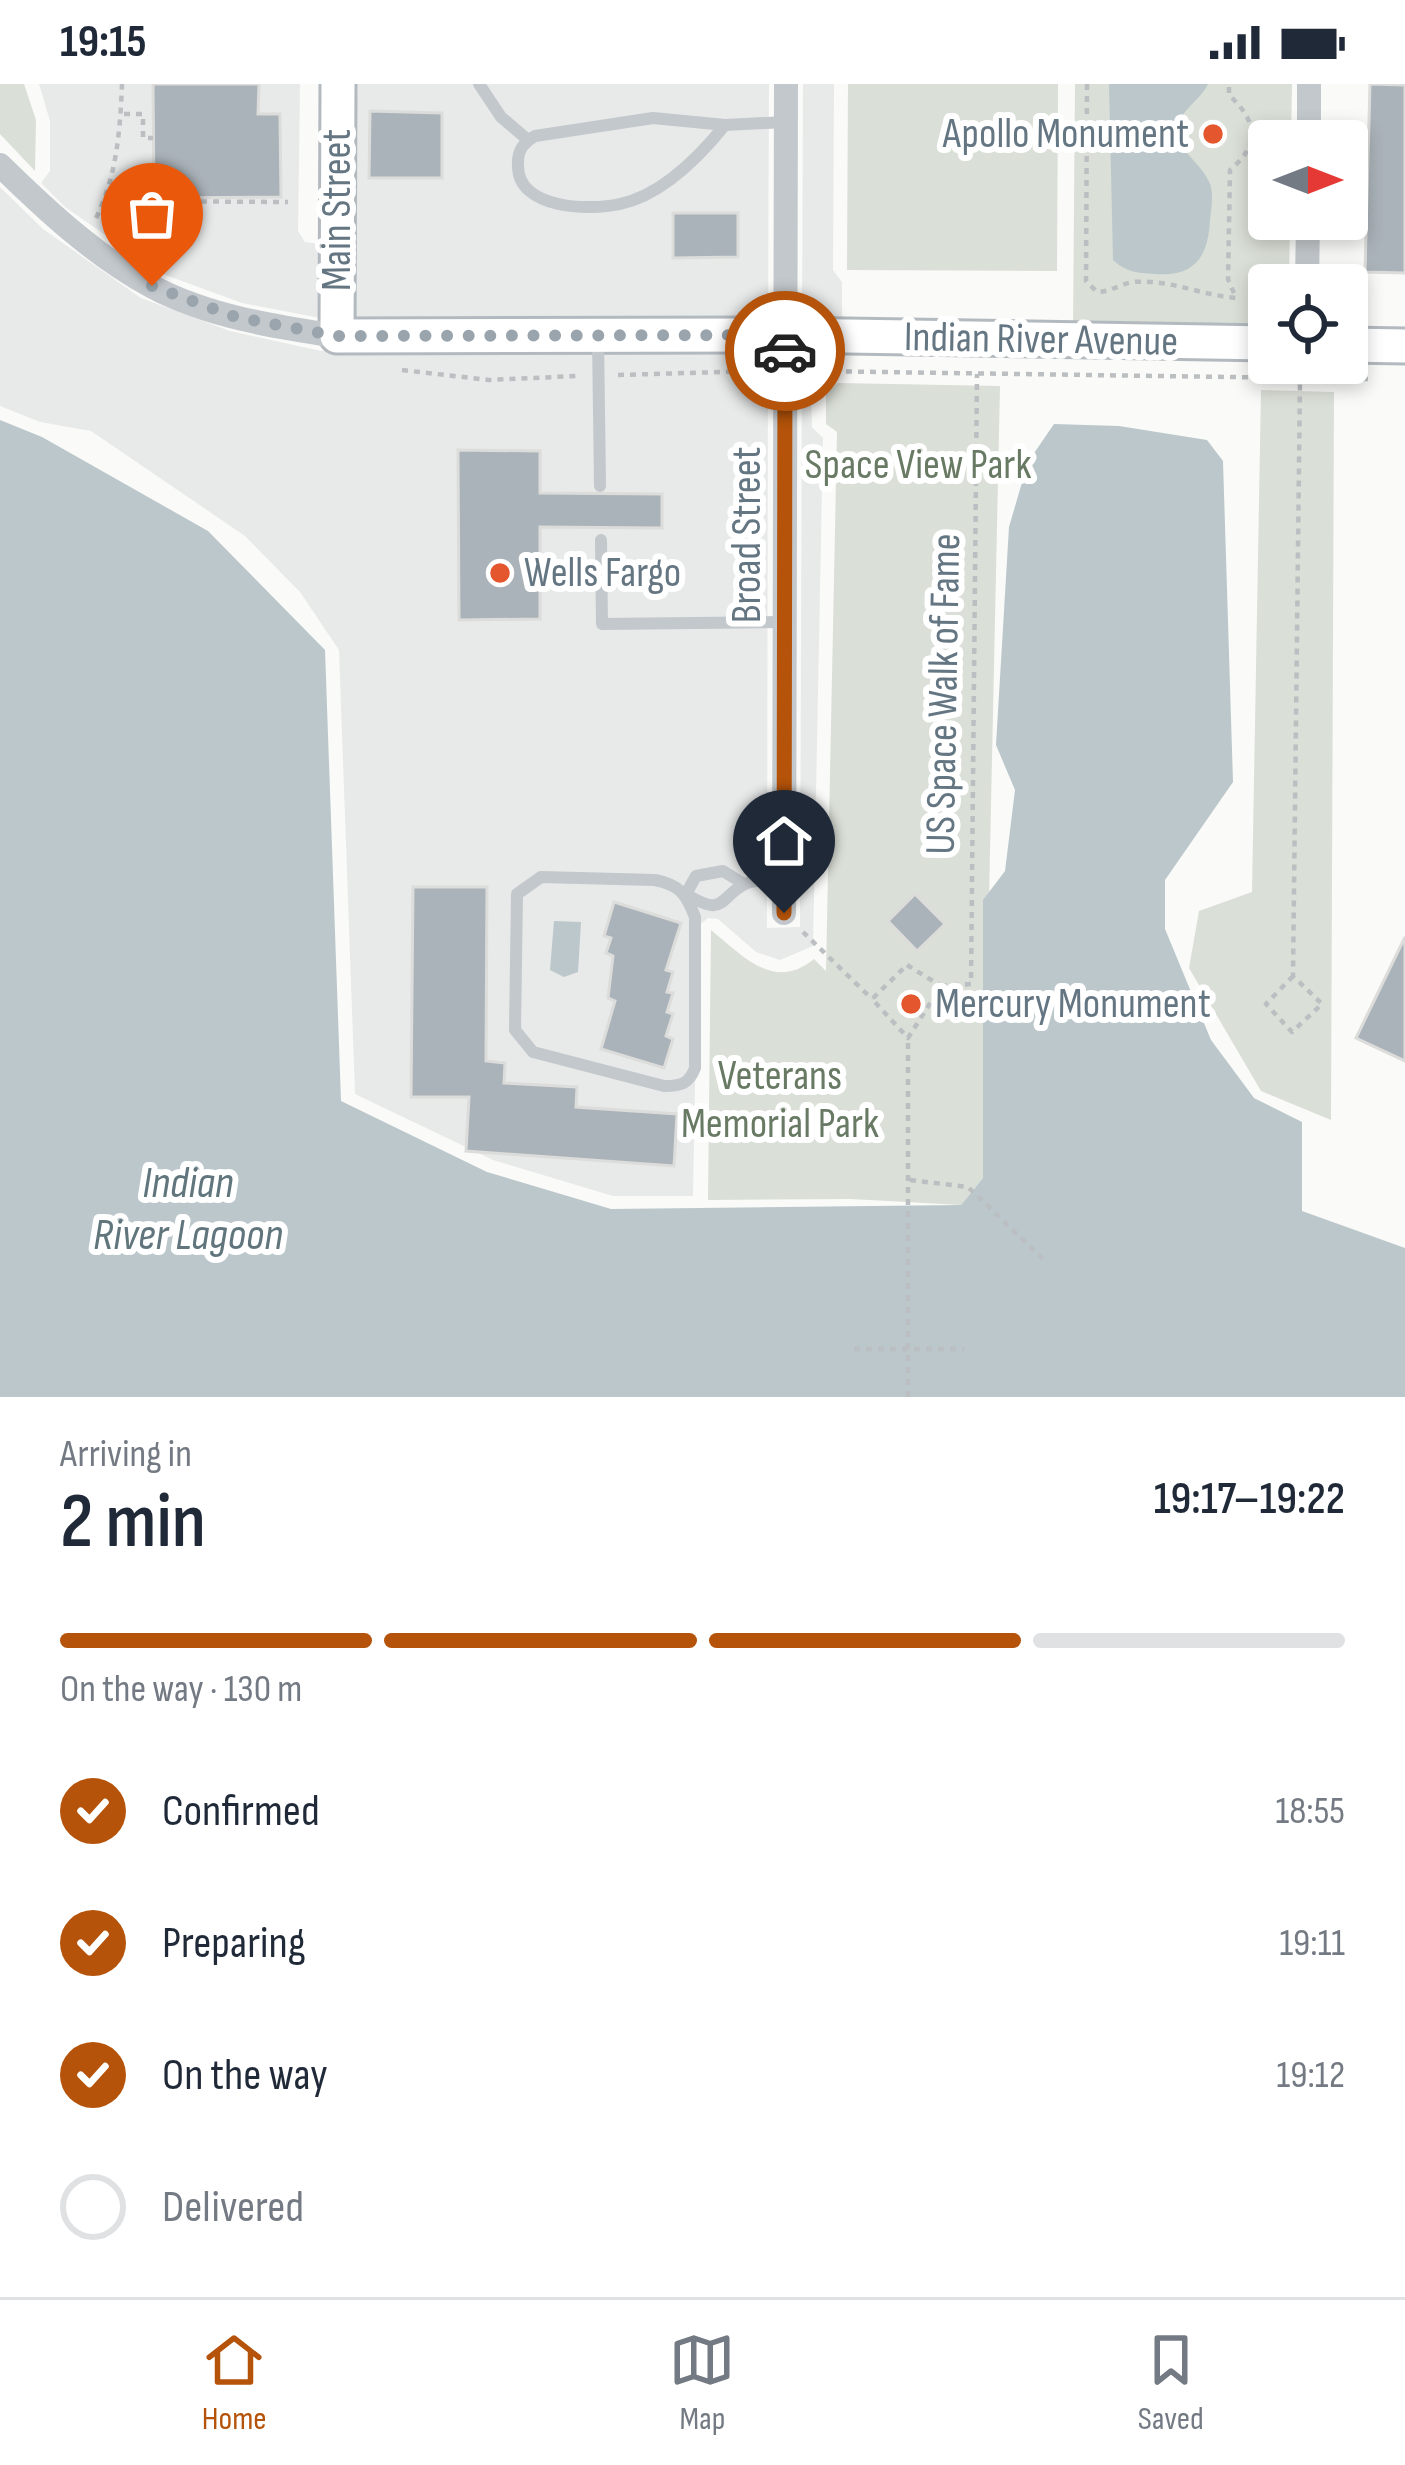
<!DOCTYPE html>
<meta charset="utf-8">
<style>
:root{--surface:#fff;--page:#f6f6f7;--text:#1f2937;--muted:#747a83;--line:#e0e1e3;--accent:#b45309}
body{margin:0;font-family:"Sofia Sans Condensed",sans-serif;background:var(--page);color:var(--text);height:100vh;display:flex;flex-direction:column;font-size:45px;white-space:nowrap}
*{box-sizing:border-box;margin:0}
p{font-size:39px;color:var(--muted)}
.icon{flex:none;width:66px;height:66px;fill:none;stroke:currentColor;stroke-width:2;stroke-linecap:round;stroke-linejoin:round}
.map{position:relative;height:1313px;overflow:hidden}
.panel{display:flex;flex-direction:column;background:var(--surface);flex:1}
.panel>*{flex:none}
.needle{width:78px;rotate:90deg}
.controls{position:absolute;left:1248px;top:36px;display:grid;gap:24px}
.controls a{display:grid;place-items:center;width:120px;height:120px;border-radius:12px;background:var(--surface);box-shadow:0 6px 18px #0003;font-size:60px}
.pin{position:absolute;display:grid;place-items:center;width:102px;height:102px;color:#fff;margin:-123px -51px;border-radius:50% 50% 50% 0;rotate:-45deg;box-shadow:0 0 12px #0007}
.pin .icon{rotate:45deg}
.courier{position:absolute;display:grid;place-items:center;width:120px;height:120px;margin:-60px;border:9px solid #b45309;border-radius:50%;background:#fff;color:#222;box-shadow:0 3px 15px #0007}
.headline em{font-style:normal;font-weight:600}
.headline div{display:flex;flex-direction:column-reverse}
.headline{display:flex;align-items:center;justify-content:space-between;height:204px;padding:0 60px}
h1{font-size:78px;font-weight:600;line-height:90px}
.bar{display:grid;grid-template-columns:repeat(4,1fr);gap:18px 12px;align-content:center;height:144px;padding:0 60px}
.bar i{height:15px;border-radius:9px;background:var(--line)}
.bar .current{background:var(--accent)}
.bar p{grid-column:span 4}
ol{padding:0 60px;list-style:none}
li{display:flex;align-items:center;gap:36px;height:132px}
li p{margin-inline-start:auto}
li .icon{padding:12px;border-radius:50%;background:var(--accent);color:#fff;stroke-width:4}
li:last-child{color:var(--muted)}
li i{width:66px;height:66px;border:6px solid var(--line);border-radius:50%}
.status{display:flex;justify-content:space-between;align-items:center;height:84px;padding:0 60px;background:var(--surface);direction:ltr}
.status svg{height:33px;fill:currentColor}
.tabs{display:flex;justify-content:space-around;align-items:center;height:168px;border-top:3px solid var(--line);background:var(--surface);font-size:33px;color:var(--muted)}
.tabs a{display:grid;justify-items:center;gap:6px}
.tabs .current{color:var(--accent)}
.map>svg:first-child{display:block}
.built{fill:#e8e9e9}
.green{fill:#dadfd7}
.water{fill:#bbc7cb}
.building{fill:#aab3b9;stroke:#dcdcda;stroke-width:3}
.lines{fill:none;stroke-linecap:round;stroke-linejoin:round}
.secondary-casing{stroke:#b3babf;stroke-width:39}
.path{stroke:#bbbfc2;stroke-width:4.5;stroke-dasharray:6 6;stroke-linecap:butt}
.lane{stroke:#c3c8cc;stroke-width:12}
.street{stroke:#c3c8cc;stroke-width:24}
.secondary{stroke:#fff;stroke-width:33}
.done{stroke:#99a4ac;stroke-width:12;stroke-dasharray:0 21.6}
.route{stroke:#b45309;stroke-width:15}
.poi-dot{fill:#e4572e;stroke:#fff;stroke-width:4.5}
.labels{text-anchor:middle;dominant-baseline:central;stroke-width:12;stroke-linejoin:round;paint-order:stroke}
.poi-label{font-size:42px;fill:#657683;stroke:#fff;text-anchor:start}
.street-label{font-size:42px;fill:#657683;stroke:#fff}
.park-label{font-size:42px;fill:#687a64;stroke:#fff}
.water-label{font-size:45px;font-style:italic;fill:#60757c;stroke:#fff}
</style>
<div class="status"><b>19:15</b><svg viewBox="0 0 49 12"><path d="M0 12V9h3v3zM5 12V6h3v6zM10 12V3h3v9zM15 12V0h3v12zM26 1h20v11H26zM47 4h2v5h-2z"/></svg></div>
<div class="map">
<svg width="1405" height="1313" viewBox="0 0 1405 1313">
<rect width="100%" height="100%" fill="#fafaf8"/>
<path class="built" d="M39,0H300L298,147L305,158L320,160V234L242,219L160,189L65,123L41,99L50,87V37Z
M355,0H769L768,237H354Z
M803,0H834L833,186L842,198V238L802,237Z
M0,103L43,145L141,214L230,247L321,267L768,266L767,844L800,843L802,267L842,268V287L826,291L811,311L812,343L823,354L813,862L780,876L756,868L718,835L708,834L698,842L693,1112H613L493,1076L355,1010L339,566L300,508L245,452L91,347L40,338L0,322Z"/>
<path class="green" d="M0,0H24L36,36L35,87L0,50Z
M848,0H1058L1057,187L847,186Z
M1075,0H1292L1291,57H1269V135H1290L1289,201H1269V247L1073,246Z
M837,299L1000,302L983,1094L961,1121L851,1115L708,1116L711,846C743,872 774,908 814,875L826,887L837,348L826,340V311Z
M1261,306L1334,308L1331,1036L1261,1007L1189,884L1199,827L1252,808Z"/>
<path class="water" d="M1109,0H1208C1200,17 1180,25 1178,45C1176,67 1203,80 1210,100C1214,111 1211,125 1210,136C1208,174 1194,193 1155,190C1137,189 1126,188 1113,176Z
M0,336L42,353L208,447L325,566L341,1017L487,1088L611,1125L961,1121L983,1094V816L1005,787L1015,706L996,661L1009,443L1028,378L1054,340L1119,342L1207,356L1223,377L1233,698L1165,796V845L1211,956L1254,1014L1302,1038V1127L1405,1164V1313H0Z
M554,837L581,838L578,888L564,893L550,886Z"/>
<path class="building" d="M153,0H259L258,30H280L281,113L154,114Z
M1370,0L1405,1V189L1365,188Z
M370,27L442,29V94H369Z
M673,129H738V173L673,174Z
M458,366L540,367V409L662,410V444L540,443V535L459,536Z
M413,803H487L486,977L505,979L504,999L577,1003L576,1023L677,1030L674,1082L466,1067L469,1013H411Z
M915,810L945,840L917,867L888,837Z
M614,818L681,839L666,886L673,888L667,908L673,909L667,928L673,930L666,952L673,955L664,984L601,965L615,917L608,914L613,872L606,869L611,854L604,852Z
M1405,853V977L1356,954Z"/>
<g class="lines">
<defs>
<path id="secondary" d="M338,0L337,252L785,251L1269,259
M1347,261L1405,262"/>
</defs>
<use href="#secondary" class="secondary-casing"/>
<path class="path" d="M1087,0L1086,197L1097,208C1111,208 1120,200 1133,198C1170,195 1200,211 1236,214L1228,195L1230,86C1261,60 1257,37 1229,11V0
M124,30H143V54H153
M105,117L288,118
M96,134C117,91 120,47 122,0
M402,286L489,296L576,292
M810,287L1368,295
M618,291L756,287
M803,848L872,915
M907,881L941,902L908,954L872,915Z
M1293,892L1266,920L1292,948L1322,920L1293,892L1300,295
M941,902L971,900L977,290
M910,1096L968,1103L1043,1175
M854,1265H964
M908,1313V954"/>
<path class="lane" d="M479,0L501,33L528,56
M725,41C700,72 662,111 620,120C589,127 518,125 518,82C517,67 523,59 535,52L653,34L725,41L785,38
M598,254L600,402
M601,456L602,540L785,538
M541,793L655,796C680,801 686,810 695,833V984C689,1000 681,1002 664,1002L533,968L515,946L517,810Z
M744,800L723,787L696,792L686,810C725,834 718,814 745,800C754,795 773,796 784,794"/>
<path class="street" d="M1309,57V0
M0,81C45,125 94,171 151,202C206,232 276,243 337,252
M1307,201L1308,135
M784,829L786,0"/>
<use href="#secondary" class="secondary"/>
</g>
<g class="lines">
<path class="done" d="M152,202L236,233L337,252L785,251V267"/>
<path class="route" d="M784,829L785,267"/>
</g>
<g class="poi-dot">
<circle cx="1213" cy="50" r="12"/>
<circle cx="500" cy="489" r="12"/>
<circle cx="911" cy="920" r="12"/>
</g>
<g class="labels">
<g class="poi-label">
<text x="1189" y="50" text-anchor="end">Apollo Monument</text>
<text x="524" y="489">Wells Fargo</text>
<text x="935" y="920">Mercury Monument</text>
</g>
<g class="street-label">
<text transform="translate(337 126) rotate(-90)">Main Street</text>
<text transform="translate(1041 256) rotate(1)">Indian River Avenue</text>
<text transform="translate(747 451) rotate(-90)">Broad Street</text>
<text transform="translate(944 610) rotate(-89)">US Space Walk of Fame</text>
</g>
<g class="park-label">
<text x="918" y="381">Space View Park</text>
<text x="780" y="992">Veterans<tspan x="780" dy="48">Memorial Park</tspan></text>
</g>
<g class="water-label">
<text x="188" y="1099">Indian<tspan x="188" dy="52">River Lagoon</tspan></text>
</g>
</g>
</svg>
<div class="controls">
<a><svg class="needle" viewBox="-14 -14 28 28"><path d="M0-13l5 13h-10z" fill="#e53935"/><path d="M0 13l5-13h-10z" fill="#747a83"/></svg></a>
<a><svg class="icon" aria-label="locate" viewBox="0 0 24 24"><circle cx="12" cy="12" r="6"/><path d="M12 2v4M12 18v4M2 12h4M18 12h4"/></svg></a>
</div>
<div class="pin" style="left:152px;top:202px;background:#ea580c"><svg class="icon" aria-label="bag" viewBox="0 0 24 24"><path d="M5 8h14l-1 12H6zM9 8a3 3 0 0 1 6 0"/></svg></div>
<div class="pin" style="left:784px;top:829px;background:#1f2937"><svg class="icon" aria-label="home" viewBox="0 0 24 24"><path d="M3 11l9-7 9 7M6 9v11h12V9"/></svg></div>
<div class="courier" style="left:785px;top:267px"><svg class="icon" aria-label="car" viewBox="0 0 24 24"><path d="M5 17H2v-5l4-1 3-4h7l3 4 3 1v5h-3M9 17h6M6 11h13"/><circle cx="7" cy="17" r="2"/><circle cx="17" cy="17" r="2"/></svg></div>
</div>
<section class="panel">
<div class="headline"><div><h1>2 min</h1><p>Arriving in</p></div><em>19:17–19:22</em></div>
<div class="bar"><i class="current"></i><i class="current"></i><i class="current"></i><i></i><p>On the way · 130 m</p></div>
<ol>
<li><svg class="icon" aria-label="check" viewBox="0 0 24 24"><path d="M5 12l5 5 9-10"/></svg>Confirmed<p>18:55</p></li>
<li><svg class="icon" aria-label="check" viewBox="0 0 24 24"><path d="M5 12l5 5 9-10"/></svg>Preparing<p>19:11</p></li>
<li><svg class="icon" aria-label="check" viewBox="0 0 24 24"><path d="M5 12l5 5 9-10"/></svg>On the way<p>19:12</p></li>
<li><i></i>Delivered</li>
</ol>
</section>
<nav class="tabs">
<a class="current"><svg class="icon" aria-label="home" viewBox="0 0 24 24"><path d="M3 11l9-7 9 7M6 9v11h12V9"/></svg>Home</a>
<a><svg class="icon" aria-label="map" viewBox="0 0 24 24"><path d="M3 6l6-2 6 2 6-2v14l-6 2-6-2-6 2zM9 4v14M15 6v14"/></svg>Map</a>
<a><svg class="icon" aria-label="saved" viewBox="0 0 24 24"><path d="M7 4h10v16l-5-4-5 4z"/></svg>Saved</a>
</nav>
